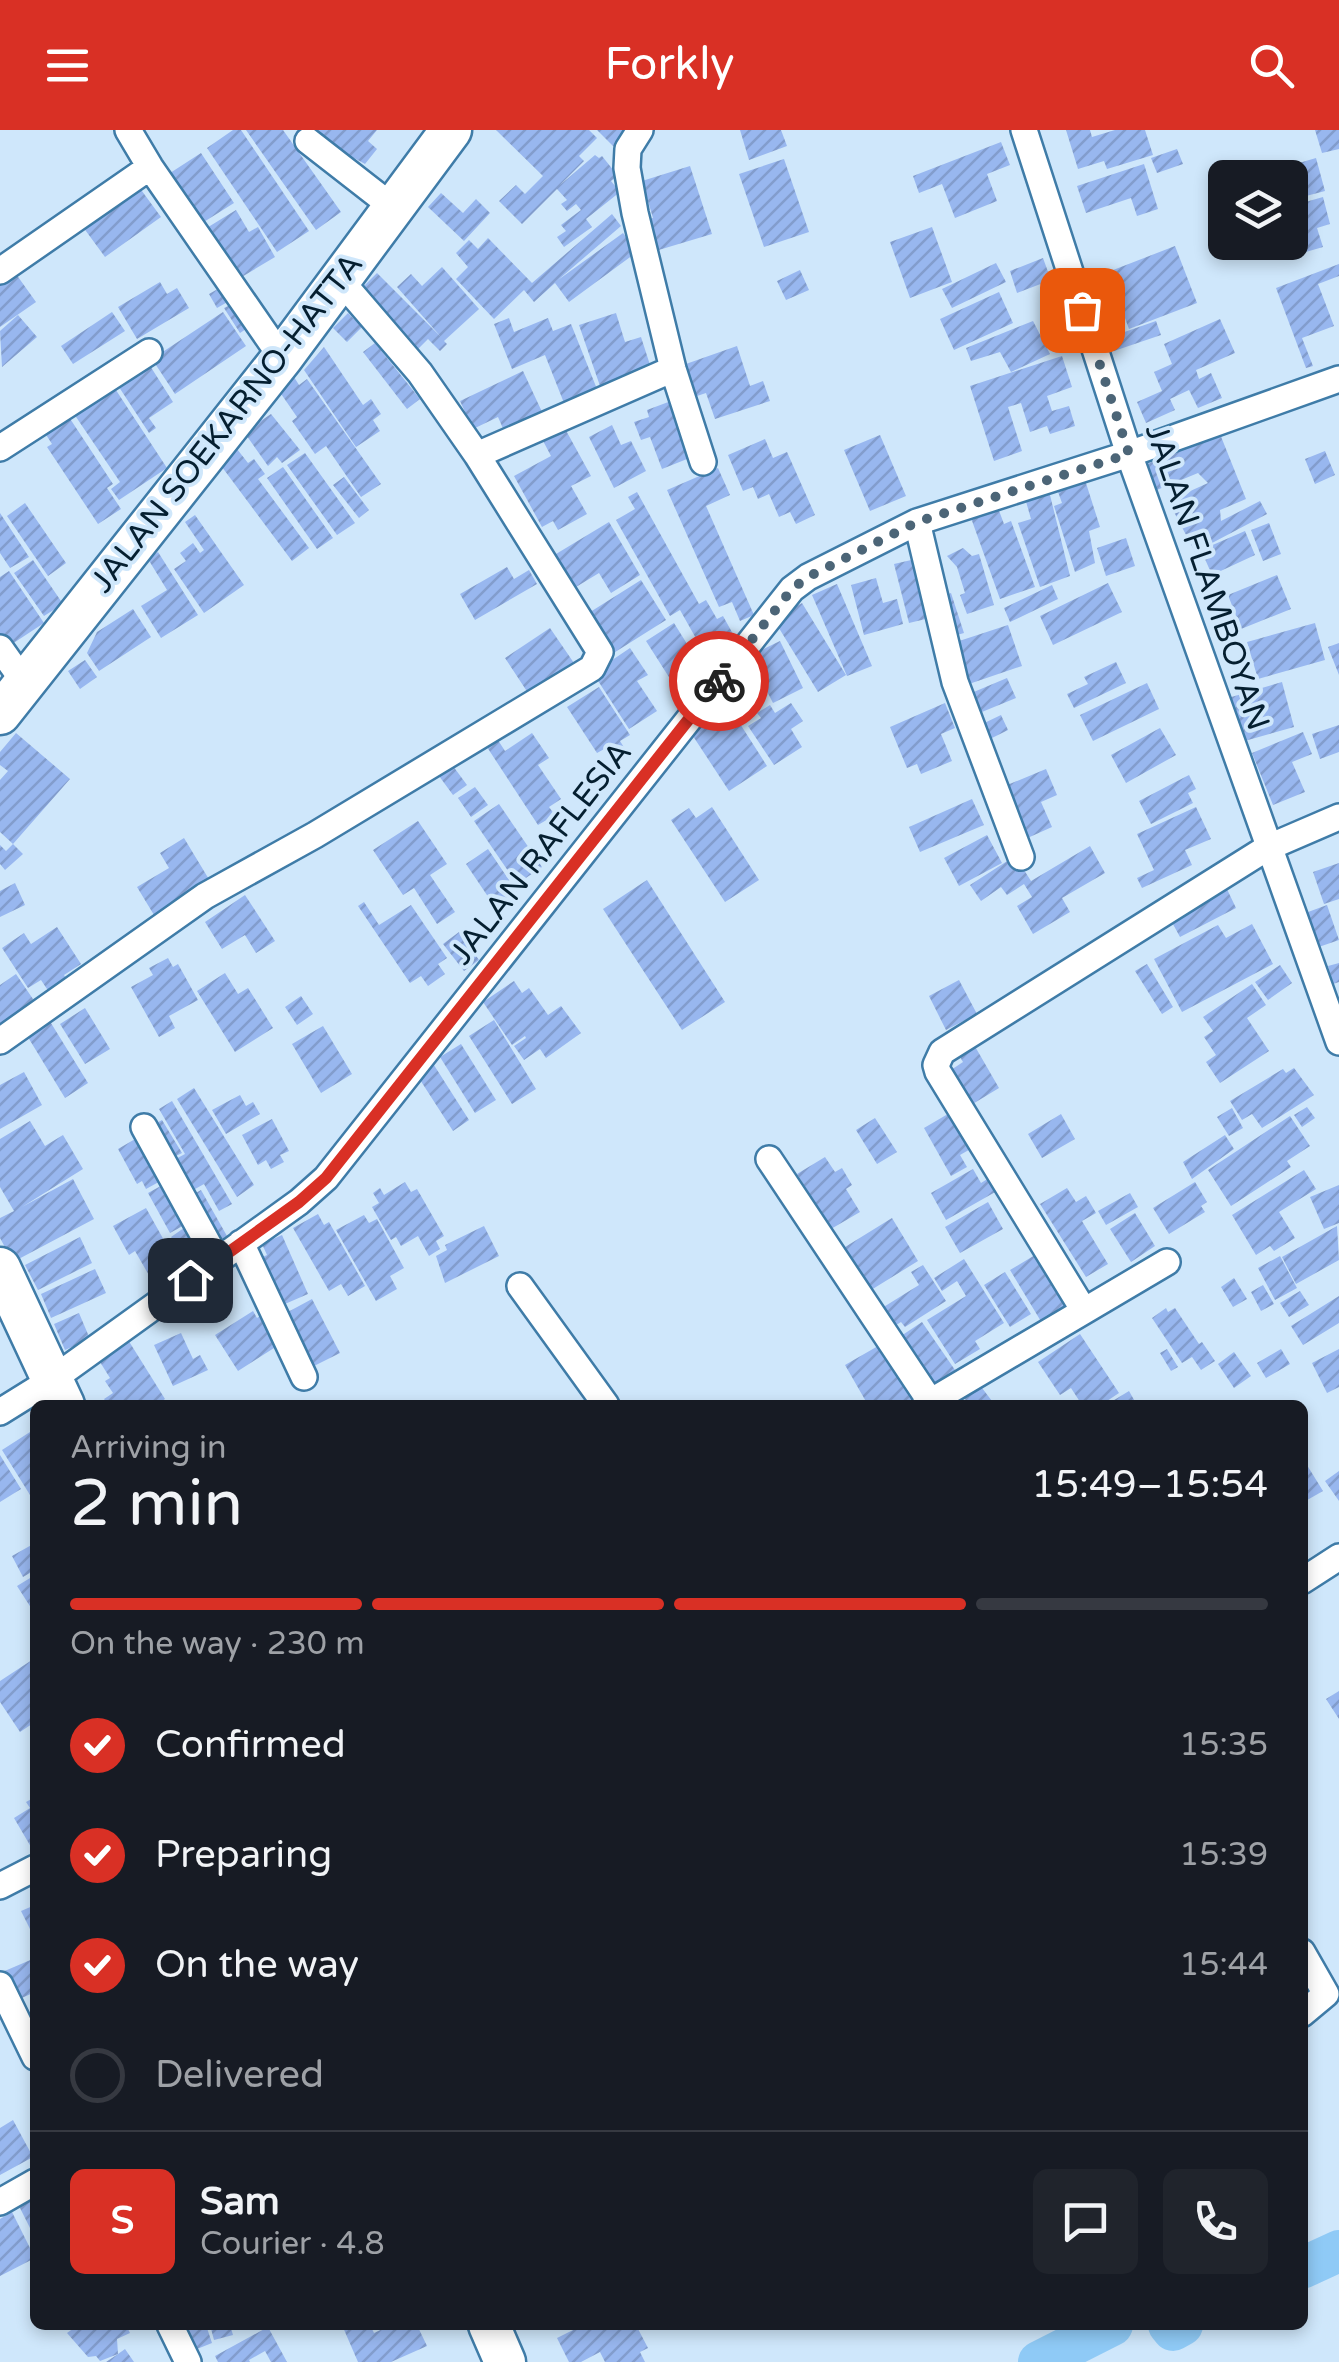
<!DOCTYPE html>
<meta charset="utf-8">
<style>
:root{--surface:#171b24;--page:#20242c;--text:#f1f3f6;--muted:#9ea1a6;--line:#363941;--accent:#d93025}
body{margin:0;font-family:"Varela Round",sans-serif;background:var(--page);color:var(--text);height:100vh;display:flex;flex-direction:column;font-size:38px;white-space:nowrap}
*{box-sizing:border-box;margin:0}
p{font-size:32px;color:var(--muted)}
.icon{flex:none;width:55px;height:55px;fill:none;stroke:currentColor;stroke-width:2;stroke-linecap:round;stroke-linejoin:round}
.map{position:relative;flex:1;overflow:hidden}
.drawer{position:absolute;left:30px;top:1270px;width:1278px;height:930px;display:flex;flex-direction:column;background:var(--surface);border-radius:15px;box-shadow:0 5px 15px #0003}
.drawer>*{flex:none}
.fabs{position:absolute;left:1208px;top:30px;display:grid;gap:20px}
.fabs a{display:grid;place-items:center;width:100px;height:100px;border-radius:15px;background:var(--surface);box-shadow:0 5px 15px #0003;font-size:50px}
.pin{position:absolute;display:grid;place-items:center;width:85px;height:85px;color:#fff;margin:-42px;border-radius:20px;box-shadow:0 5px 15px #0006}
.courier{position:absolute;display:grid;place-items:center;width:100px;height:100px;margin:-50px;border:8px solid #d93025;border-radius:50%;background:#fff;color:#222;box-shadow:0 2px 12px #0007}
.summary em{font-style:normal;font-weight:600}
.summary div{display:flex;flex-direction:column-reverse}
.summary{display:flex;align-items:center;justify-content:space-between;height:170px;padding:0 40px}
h1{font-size:65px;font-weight:600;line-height:75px}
.bar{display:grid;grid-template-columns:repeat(4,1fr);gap:15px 10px;align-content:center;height:120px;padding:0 40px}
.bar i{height:12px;border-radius:8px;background:var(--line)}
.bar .selected{background:var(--accent)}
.bar p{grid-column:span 4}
.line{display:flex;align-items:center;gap:25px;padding:0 40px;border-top:2px solid var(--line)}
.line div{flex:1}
.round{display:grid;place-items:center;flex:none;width:105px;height:105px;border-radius:15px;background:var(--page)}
ol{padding:0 40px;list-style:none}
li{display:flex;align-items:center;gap:30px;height:110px}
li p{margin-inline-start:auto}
li .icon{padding:10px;border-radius:50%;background:var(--accent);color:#fff;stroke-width:4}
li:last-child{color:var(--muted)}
li i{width:55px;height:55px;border:5px solid var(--line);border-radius:50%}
header{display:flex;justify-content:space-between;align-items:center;height:130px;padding:0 40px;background:var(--accent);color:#fff;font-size:45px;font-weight:600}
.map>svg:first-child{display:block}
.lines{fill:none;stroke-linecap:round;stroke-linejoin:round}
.river{stroke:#8fcaf6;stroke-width:42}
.building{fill:url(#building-hatch)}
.minor-casing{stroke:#3f7ca8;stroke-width:30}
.primary-casing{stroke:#3f7ca8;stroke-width:45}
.minor{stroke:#fff;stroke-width:25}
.primary{stroke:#fff;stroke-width:40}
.done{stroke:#4c6577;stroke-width:10;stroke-dasharray:0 18}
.route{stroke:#d93025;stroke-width:12}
.labels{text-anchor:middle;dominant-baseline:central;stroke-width:8;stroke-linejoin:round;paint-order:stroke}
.street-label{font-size:32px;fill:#051f30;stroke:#cfe7fb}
</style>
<header><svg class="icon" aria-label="menu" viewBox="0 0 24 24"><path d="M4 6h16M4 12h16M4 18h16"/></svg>Forkly<svg class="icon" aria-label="search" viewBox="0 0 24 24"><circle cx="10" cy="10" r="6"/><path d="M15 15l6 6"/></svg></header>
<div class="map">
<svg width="1339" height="2232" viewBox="0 0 1339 2232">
<defs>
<pattern id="building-hatch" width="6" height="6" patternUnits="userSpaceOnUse" patternTransform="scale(2.5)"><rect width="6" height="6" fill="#98b7ef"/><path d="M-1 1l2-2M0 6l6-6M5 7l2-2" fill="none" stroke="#829dcd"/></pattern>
</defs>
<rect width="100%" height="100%" fill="#cfe7fb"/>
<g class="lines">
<path class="river" d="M1302,2138L1339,2121
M1169,2195L1173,2200L1182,2195
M1039,2232L1112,2195"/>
</g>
<path class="building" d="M233,0H241L309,101L277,122L207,18Z
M246,0H283L341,82L316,100Z
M304,0H377L368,11L377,19L365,34L354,28L347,36Z
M496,0H589L597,8L579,26L584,31L560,55L595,25L599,28L602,26L618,46L611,51L620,62L586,89L592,97L564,117L557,107L566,101L561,95L581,80L576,74L567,81L561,74L567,70L557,59L522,94L499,71L516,55L525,64L543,46Z
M597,0H632L614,17Z
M740,0H781L787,16L749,30Z
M1066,0H1090L1092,7L1115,0H1145L1153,25L1107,39L1104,31L1078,39Z
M1315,0H1339V19L1322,23Z
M1001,12L1010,35L987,44L997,71L955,88L942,54L919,63L913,46Z
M1177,19L1183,34L1157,43L1151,28Z
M201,23L234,73L199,95L167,45Z
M1316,28L1325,61L1291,70L1290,48H1284L1282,38Z
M784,29L809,102L764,117L739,44Z
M1144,34L1158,79L1137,86L1131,68L1086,83L1077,56Z
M690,36L712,104L652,122L642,91L653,88L642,51Z
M139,57L161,87L105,127L83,97Z
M441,63L463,83L476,69L490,83L464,111L428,77Z
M1323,67L1330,94L1317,98L1323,117L1292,126L1288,112L1290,86L1297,84L1295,75Z
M236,80L249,102L258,97L275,127L235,151L205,99Z
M612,84L621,96L558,150L623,103L637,122L569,172L555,153L534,172L524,160L494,189L456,149L468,137L456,123L469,110L478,119L488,108L532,153Z
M932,97L952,152L910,168L890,112Z
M1175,116L1197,173L1129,199L1108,142Z
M1043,128L1051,150L1017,163L1010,141Z
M996,133L1006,152L952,178L942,159Z
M1339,134V146L1318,154L1334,196L1302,208L1313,236L1306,238L1276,158Z
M442,137L479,179L444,211L447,214L440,221L428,209L414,223L356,164L377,143L441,207L397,157L411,144L422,156Z
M800,140L809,160L786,170L777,151Z
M16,144L36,172L0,197V155Z
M160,152L167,164L177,158L189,178L137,209L118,177Z
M223,156L231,170L217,178L209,164Z
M999,162L1013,193L954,220L940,189Z
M234,173L249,197L240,203L224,178Z
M112,182L125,201L73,234L61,216Z
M223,182L246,216L175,264L152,229Z
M348,183L362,197L347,212L333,198Z
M616,183L625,212L641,207L651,238L600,256L579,195Z
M18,185L37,207L2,237L0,201Z
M509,188L514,202L548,188L553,201L571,194L597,259L564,273L545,225L512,239L494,194Z
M1220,189L1235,223L1196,240L1199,249L1211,243L1222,268L1198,278L1189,260L1170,269L1175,280L1146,293L1137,272L1162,261L1154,242L1172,234L1164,214Z
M1033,191L1050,224L1011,242L1000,222L971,231L966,218Z
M1156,191L1161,205L1114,221L1110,207Z
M375,213L420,269L407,279L363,222Z
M737,216L750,256L763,251L770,271L715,289L706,263L694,267L683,235Z
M324,217L363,275L371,269L381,284L373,290L380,301L356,317L304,240Z
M1062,226L1072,257L1047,266L1052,281L1069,276L1075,296L1050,304L1047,296L1030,302L1021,273L1008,277L1022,321L994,331L970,256Z
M147,231L173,272L149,288L156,298L149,303L115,251Z
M523,241L543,284L505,303L498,287L473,299L460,271Z
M294,247L299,255L307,249L381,354L361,367L326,316L315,324L292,291L297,287L277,258Z
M112,254L167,338L119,370L111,359L120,352L72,281Z
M671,271L692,327L662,339L650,307L641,310L634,292L649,287L647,280Z
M65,281L113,354L107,358L121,379L98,394L47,317L52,314L41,297Z
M271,284L300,320L282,333L277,327L268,336L244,302Z
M563,295L591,346L571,356L587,384L558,400L553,391L542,397L514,346L551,326L541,307Z
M612,295L621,315L631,311L646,341L614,358L589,307Z
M1220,304L1246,369L1220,380L1221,391L1260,371L1267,384L1195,422L1174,382L1181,374L1177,367L1208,353L1198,343L1152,362L1142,336Z
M880,305L906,366L870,381L844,320Z
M765,309L773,328L787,322L815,385L796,394L790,382L779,387L769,364L758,369L753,357L743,361L728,325Z
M237,319L248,333L254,329L265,344L258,349L309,418L292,431L219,333Z
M1325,321L1335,345L1315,354L1305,329Z
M305,323L355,393L337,405L287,335Z
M283,337L333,408L317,419L267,348Z
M718,338L730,365L706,376L754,485L740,491L732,472L719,477L667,360Z
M344,347L369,380L359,388L333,355Z
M1085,350L1100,397L1089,401L1095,433L1075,442L1054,376L1062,373L1057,359Z
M1049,361L1070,446L1040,457L1018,393L1031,389L1025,368Z
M637,362L699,474L706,470L717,489L723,486L733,504L711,535L680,480L670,486L616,390L635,379L628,367Z
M25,373L66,433L48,446L7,386Z
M998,378L1004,394L1011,391L1035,457L1000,469L971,388Z
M0,383L29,427L10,438L0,423Z
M195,385L244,455L204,483L174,439L186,431L180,423L193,413L200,423L204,420L185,392Z
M609,392L640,445L611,463L599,443L576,457L556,424Z
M1269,393L1281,424L1263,431L1251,400Z
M1245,401L1255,425L1212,445L1201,420Z
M1126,408L1135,436L1106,446L1097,418Z
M963,418L972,426L979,424L994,475L967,484L960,465L965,463L957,437L947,426Z
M158,422L198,485L161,508L141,476L167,460L148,429Z
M920,428L934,487L909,493L894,434Z
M33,430L63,474L44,486L14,443Z
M507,437L514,449L529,440L537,454L475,490L460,464Z
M9,441L44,493L6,518L0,509V447Z
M1277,445L1291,479L1241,499L1228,465Z
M876,448L883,473L897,469L903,494L864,505L851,455Z
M641,450L666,490L612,524L587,484Z
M1108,453L1122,482L1053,515L1040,486Z
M837,454L872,536L847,546L812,465Z
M1052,455L1058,469L1010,492L1004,478Z
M951,463L964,503L950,507L937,468Z
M802,473L846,545L818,562L774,490Z
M133,479L151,507L99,541L87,523L97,502Z
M674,493L702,538L674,555L646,511Z
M1315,493L1325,530L1258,549L1247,512Z
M1008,495L1022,536L966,555L953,513Z
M550,498L576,536L530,566L505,528Z
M780,511L803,558L773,573L749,526Z
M1339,513V545L1328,517Z
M630,518L648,545L637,551L657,581L629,599L593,543Z
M85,530L97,547L80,559L68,541Z
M1116,532L1126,553L1074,578L1067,564L1088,554L1084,547Z
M1007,548L1016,568L977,584L969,564Z
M1282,552L1294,597L1241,612L1228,568Z
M1147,553L1159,579L1093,611L1080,585Z
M599,557L630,605L620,611L625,619L612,628L606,618L597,623L567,577Z
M719,561L767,636L729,661L689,600Z
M791,573L803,591L791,599L802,617L774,635L748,596L761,588L757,583L770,575L775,583Z
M945,573L955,598L941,604L952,631L921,644L917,634L907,638L890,597Z
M1001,585L1008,600L986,611L978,596Z
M1339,595V622L1320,629L1312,604Z
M1160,598L1176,625L1126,653L1111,625Z
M1303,602L1312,624L1292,632L1305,662L1273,675L1252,623Z
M16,603L70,649L13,714L0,702V650L8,641L0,635V622Z
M532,603L549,628L538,635L561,669L549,677L555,685L538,695L483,611L494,604L505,621Z
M453,636L467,655L453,665L439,646Z
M1046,639L1057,665L1041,672L1052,697L1023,710L1000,658Z
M1189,645L1196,659L1188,663L1193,673L1151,694L1139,671Z
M475,657L488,675L471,687L458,668Z
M972,669L984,695L920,722L909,697Z
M499,674L542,737L517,754L474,691Z
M712,677L759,750L725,772L671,690L689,678L696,688Z
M1196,677L1211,709L1185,720L1192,735L1142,758L1137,748L1154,740L1137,704Z
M418,691L447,734L430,745L455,782L437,794L414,758L403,765L373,720Z
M987,705L1002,733L959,756L944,728Z
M184,708L210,751L154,785L137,757L169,738L160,723Z
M13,714L23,724L5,740L0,734V715L6,721Z
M1090,716L1105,743L1062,768L1070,782L1033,804L1017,776L1032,767L1024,754L1007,765L1001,757L981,771L970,755L1015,726L1031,751Z
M488,719L517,762L495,777L466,734Z
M1339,733V769L1324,774L1313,742Z
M647,750L725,872L682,900L603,779Z
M15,753L25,775L0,787V761Z
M1225,755L1236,778L1180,807L1168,785Z
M245,765L275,811L256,823L245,805L222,819L205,792Z
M364,772L379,795L411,775L447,828L438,834L445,844L428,856L421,846L410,853L358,776Z
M1327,775L1339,810L1313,819L1300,785Z
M1252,794L1273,834L1182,882L1154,829L1218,795L1226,808Z
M57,797L81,834L64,845L67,850L49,862L41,850L28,858L2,818L24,803L31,814Z
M459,802L479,830L464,841L443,814Z
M168,828L173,837L178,834L198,870L169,886L175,898L159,907L131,857L153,845L149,838Z
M1339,833V852L1333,854L1328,836Z
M1147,834L1173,877L1162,884L1135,841Z
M1280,835L1292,853L1268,870L1255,852Z
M225,843L238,864L248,858L273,898L235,922L197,861Z
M16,844L35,872L0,895V855Z
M959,850L977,884L946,900L929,866Z
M514,851L522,863L529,858L548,885L561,876L581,903L546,928L540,919L524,930L514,916L526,908L525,906L512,915L483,872Z
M1252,854L1266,875L1247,888L1269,921L1220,953L1206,932L1216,925L1204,907L1213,901L1203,887Z
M301,866L313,884L297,895L285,877Z
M85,878L110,919L85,934L60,894Z
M46,885L88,953L65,968L23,899Z
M494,890L536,959L512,974L469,906Z
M323,896L352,944L321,963L292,914Z
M973,913L999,958L971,975L951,940L963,932L957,922Z
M461,914L496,970L475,983L440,927Z
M432,932L469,990L453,1001L415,942Z
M1294,938L1314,965L1262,998L1252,984L1242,990L1230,971L1283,939L1286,943Z
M24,942L42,975L0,999V955Z
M194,958L254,1055L237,1067L177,969Z
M240,965L246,976L253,972L260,984L226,1004L212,980Z
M172,971L232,1074L219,1081L204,1054L188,1063L170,1032L185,1024L159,979Z
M1307,977L1315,988L1302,997L1294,985Z
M1232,978L1243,998L1229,1006L1217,987Z
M953,981L974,1017L960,1025L967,1037L951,1046L924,998Z
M1061,984L1075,1009L1042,1028L1028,1004Z
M1290,986L1310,1016L1287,1031L1291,1037L1231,1076L1208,1040Z
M875,988L897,1022L877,1034L856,1000Z
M272,989L289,1021L280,1025L284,1032L271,1039L266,1030L258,1035L242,1005Z
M162,990L182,1023L170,1029L151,996Z
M30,991L45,1016L63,1005L83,1039L22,1077L73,1049L94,1089L13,1132L0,1108V1088L14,1081L0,1057V1009Z
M142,1005L166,1048L146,1059L142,1051L137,1054L118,1019Z
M1225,1005L1234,1019L1192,1049L1183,1032Z
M825,1027L835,1042L842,1038L852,1055L846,1059L860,1082L831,1099L797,1044Z
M973,1039L981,1053L989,1048L997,1061L946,1090L931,1063Z
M1304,1040L1316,1059L1279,1082L1295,1108L1274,1121L1270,1116L1256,1125L1232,1085Z
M168,1052L190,1092L170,1103L148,1063Z
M405,1052L411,1062L417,1059L444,1106L436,1111L440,1119L429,1126L418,1106L401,1116L396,1107L391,1110L372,1077L379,1073L373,1063L380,1058L384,1065Z
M1195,1052L1207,1072L1201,1076L1205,1082L1169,1104L1153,1078Z
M1339,1055V1093L1324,1099L1310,1067Z
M1067,1058L1076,1072L1086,1066L1096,1083L1082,1091L1108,1134L1086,1147L1040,1074Z
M201,1060L227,1106L214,1114L187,1068Z
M1130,1063L1138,1077L1106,1095L1098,1081Z
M988,1072L1003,1099L960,1123L945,1097Z
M146,1078L180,1139L154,1154L135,1121L129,1125L113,1096Z
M1135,1083L1155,1116L1131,1132L1110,1099Z
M318,1084L324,1095L329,1092L365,1156L348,1166L341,1154L329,1161L293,1098Z
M364,1085L369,1093L377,1089L404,1138L390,1146L397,1159L376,1171L336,1100Z
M892,1088L918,1131L863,1165L837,1122Z
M191,1093L204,1113L184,1126L171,1107Z
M484,1096L499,1126L445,1153L436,1126L447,1120L445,1115Z
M1337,1096L1339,1130L1296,1154L1282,1127Z
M282,1105L308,1164L278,1177L258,1129L267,1125L262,1114Z
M80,1107L92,1133L38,1160L25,1135Z
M1040,1122L1072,1175L1042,1193L1010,1140Z
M1280,1126L1297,1158L1275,1170L1258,1138Z
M964,1129L1004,1193L975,1211L980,1219L955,1234L927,1190L966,1166L957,1151L942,1161L934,1148Z
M923,1135L946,1171L905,1197L901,1192L893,1197L882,1178L919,1155L911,1142Z
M95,1139L106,1163L51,1188L41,1164Z
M1005,1142L1031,1184L1010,1197L984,1155Z
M1234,1148L1247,1169L1233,1177L1221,1157Z
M1263,1155L1274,1174L1261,1181L1251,1162Z
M1300,1161L1309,1175L1289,1187L1280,1173Z
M1339,1166V1193L1303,1215L1291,1196Z
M312,1169L340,1223L314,1236L286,1183Z
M1166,1178L1168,1182L1175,1178L1199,1214L1202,1212L1215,1231L1201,1240L1192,1227L1182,1233L1152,1188Z
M253,1181L257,1188L266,1182L285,1211L238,1241L215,1205Z
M79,1183L90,1209L65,1220L54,1194Z
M922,1192L955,1240L930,1256L898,1208Z
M181,1203L193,1229L200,1225L208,1240L173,1256L154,1215Z
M1080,1204L1119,1263L1101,1275H1082L1071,1258L1060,1265L1038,1232Z
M125,1205L165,1269L156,1275H108L104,1269L113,1263L105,1251L110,1248L95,1224Z
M885,1212L917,1267L903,1275H868L845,1235Z
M1167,1219L1178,1237L1171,1241L1160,1223Z
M1281,1219L1290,1234L1266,1248L1257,1233Z
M1339,1219V1257L1327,1263L1312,1233Z
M1234,1222L1251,1246L1234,1258L1218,1234Z
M979,1254L995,1275H969L963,1266Z
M1129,1261L1137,1275H1106Z
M30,1302L35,1309V1373L2,1320Z
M0,1325L21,1359L0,1372Z
M1302,1327L1323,1361L1302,1373Z
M1339,1341V1371L1325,1351Z
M35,1413V1440L23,1447L12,1426Z
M35,1445V1484L17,1456Z
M35,1528V1592L20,1602L0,1572V1551Z
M1339,1561V1589L1326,1569Z
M35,1667V1715L31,1717L14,1688L30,1678L26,1672Z
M35,1775V1809L21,1781Z
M35,1828V1862L13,1872L0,1843Z
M13,1990L33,2027L0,2045V1998Z
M35,2062V2095L30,2098L17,2072Z
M12,2082L35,2128L0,2146V2089Z
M78,2195H126L130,2203L117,2209L118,2224L100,2231L96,2226L88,2227L67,2203Z
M182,2195H206L212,2213L192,2221Z
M210,2195H230L233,2205L214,2210Z
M342,2195H370L374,2203L391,2195H417L427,2216L391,2232H358Z
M583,2195H636L648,2218L640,2222L645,2232H605L600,2222L581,2232H569L557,2208Z
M268,2197L287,2232H271L265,2221L249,2230L250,2232H218L215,2226Z
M125,2219L134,2232H106L118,2224Z"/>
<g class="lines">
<defs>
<path id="minor" d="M128,0L150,37L282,228
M640,0L628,19L627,38L635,83L673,239L703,332
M1024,0L1129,324L1339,912
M308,11L394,78
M0,141L150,37
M0,318L149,222
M477,325L673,239
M917,392L955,552L1021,727
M0,518L24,552
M0,911L205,766L315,705L592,538L600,522L477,325L420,243L341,151
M144,997L217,1130
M769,1029L930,1271
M241,1113L304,1247
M520,1156L606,1275
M1083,1179L938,942L936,935L942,922L1267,718L1339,687
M925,1275L1167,1132
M0,1282L53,1249L299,1072L326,1048L792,459L808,447L917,392L1129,324L1339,249
M1302,1451L1339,1427
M0,1756L35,1738
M1302,1822L1326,1864L1302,1884
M0,1855L35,1927
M0,2072L35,2052
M170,2195L188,2232"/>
<path id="primary" d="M0,584L282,228L451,0
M0,1138L64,1275
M489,2195L505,2232"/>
</defs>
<use href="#minor" class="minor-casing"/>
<use href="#primary" class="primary-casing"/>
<use href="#minor" class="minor"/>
<use href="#primary" class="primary"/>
</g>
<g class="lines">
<path class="done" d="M719,551L792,459L808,447L917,392L1129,324L1082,180"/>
<path class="route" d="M190,1150L299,1072L326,1048L719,551"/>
</g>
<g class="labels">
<g class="street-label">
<text transform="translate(227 293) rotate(-52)">JALAN SOEKARNO-HATTA</text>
<text transform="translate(1207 447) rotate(71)">JALAN FLAMBOYAN</text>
<text transform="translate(541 723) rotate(-52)">JALAN RAFLESIA</text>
</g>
</g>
</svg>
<div class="fabs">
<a><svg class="icon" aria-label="layers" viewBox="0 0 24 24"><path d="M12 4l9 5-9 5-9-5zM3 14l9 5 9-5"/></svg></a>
</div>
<div class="pin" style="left:1082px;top:180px;background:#ea580c"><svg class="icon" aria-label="bag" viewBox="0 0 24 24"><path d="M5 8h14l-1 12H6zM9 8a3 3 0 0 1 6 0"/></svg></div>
<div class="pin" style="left:190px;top:1150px;background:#1f2937"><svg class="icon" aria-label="home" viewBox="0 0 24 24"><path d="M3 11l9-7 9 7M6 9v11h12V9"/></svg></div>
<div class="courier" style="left:719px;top:551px"><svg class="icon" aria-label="bike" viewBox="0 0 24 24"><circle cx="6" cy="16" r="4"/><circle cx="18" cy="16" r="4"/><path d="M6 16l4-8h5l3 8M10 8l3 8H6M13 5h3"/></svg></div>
<section class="drawer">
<div class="summary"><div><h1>2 min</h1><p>Arriving in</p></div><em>15:49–15:54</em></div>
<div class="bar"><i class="selected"></i><i class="selected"></i><i class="selected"></i><i></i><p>On the way · 230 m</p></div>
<ol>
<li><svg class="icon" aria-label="check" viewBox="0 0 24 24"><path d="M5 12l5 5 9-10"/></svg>Confirmed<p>15:35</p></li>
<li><svg class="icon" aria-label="check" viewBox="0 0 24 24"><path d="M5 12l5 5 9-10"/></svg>Preparing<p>15:39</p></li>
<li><svg class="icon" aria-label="check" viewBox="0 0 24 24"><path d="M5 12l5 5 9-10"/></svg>On the way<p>15:44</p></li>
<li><i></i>Delivered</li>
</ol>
<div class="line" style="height:180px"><b class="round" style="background:var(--accent);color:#fff">S</b><div><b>Sam</b><p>Courier · 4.8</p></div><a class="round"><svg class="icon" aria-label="chat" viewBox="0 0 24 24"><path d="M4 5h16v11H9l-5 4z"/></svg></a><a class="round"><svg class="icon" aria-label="phone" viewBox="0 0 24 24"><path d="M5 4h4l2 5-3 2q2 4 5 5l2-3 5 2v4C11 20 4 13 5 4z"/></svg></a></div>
</section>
</div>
